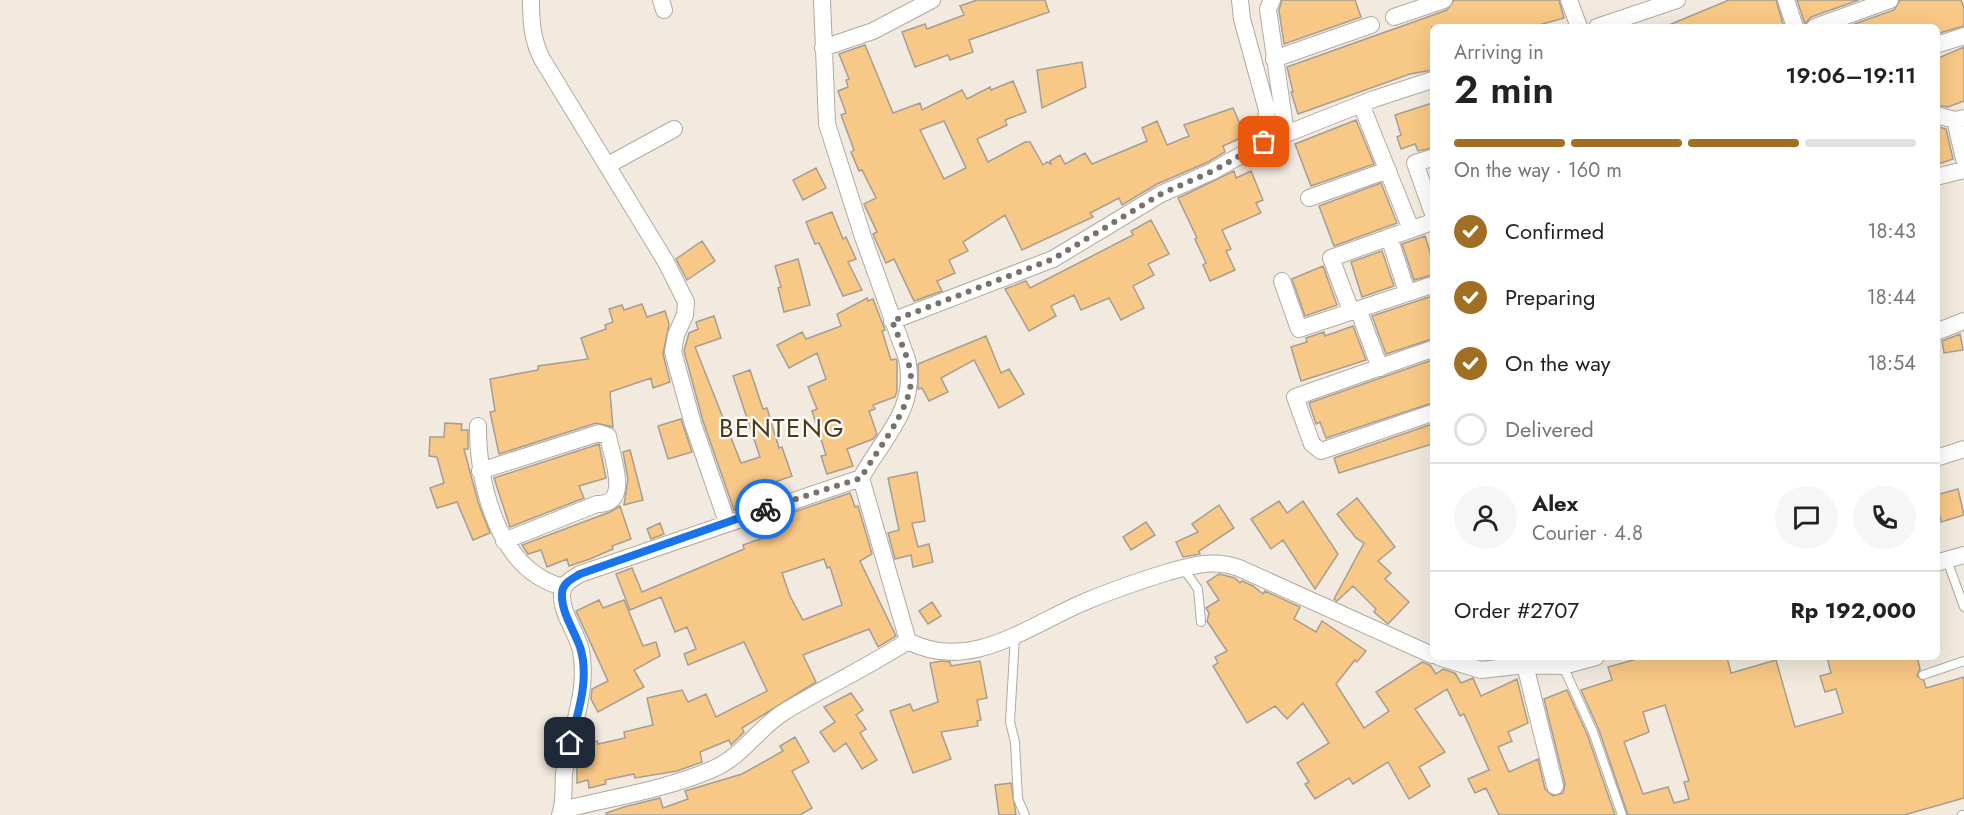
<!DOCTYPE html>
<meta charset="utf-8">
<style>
:root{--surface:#fff;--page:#f6f6f6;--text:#222;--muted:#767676;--line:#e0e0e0;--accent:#a06f23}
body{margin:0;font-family:Jost,sans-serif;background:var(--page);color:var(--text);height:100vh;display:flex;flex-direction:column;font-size:22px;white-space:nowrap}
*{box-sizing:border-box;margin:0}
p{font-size:20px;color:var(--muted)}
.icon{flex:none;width:33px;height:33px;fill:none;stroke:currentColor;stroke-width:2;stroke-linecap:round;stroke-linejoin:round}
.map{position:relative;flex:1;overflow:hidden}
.panel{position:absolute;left:1430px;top:24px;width:510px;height:636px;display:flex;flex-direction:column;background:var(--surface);border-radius:9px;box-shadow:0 6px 24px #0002}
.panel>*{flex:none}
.pin{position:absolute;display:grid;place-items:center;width:51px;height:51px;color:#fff;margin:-26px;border-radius:12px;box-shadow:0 3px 9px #0006}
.courier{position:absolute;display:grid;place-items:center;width:60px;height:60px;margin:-30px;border:4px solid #1a73e8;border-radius:50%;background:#fff;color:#222;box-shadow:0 2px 8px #0007}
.overview em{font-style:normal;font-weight:600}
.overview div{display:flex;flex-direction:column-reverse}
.overview{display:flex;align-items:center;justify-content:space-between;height:102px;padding:0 24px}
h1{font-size:39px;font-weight:600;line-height:45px}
.bar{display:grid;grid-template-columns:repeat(4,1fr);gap:9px 6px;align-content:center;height:72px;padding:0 24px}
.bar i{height:8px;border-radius:4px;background:var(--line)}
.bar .selected{background:var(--accent)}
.bar p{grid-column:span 4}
.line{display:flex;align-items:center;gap:15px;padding:0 24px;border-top:2px solid var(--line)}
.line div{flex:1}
.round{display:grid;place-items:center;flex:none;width:63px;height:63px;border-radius:32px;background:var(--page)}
ol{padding:0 24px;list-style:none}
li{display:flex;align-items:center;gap:18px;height:66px}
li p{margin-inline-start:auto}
li .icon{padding:6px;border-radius:50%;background:var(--accent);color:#fff;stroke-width:4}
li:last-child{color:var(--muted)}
li i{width:33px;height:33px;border:3px solid var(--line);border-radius:50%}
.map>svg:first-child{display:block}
.building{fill:#f8c886;stroke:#a69e93;stroke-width:1.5;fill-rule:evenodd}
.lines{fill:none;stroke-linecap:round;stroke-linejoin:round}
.service-casing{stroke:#b2aa9f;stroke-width:10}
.minor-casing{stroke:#b2aa9f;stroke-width:18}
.service{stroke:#fff;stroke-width:8}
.minor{stroke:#fff;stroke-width:16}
.done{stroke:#77726c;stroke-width:6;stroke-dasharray:0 10.8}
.route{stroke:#1a73e8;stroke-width:8}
.labels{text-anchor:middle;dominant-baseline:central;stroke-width:4.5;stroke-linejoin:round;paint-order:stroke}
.quarter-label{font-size:26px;letter-spacing:1.5px;fill:#513916;stroke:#fff}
</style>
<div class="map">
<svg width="1964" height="815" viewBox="0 0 1964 815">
<rect width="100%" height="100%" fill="#f2eade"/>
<path class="building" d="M977,0H1045L1049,12L969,40L973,52L950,60L948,55L915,67L902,32L925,24L927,29L964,15L960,6Z
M1282,0H1355L1361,17L1284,44L1279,10Z
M1454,0H1559L1564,18L1532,27H1432V70L1410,74L1298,114L1291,92H1293L1287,67L1447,10Z
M1729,0H1776L1784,27H1664Z
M1797,0H1859L1811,17L1805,24Z
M1900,0H1961L1964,8V26L1936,34V27H1846L1894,10Z
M865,45L893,113L920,103L922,110L962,90L967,99L990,87L991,90L1013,81L1026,112L1005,120L1007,125L977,139L988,162L1025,142H1030L1043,165L1047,162L1051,164L1050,161L1060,155L1065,164L1085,153L1092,164L1147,141L1142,128L1157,121L1167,145L1189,136L1184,125L1233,108L1245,136L1223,146L1225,152L1208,162L1157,184L1122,205L1119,198L1090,213L1093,217L1022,250L1005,215L963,242L968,251L949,260L955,273L937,281L942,291L914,301L894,259L886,263L876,241L873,234L877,232L864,204L876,198L862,170L859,171L851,152L854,150L841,115L846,113L838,91L848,87L846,80L849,79L839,54ZM944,121L966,168L944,179L920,130Z
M1964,47V101L1948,107L1936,105V59Z
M1082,62L1086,87L1042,108L1037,70Z
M1432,103V148L1418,151L1415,144L1401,149L1397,137L1401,135L1395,115Z
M1356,120L1374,164L1311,186L1295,144Z
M1936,126L1946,129L1953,159L1936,165Z
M816,168L826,188L803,200L793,180Z
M1234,171L1236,178L1251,171L1263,200L1256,203L1261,213L1222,230L1231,249L1226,251L1235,270L1210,281L1203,265L1206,263L1195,239L1197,238L1178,198Z
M1381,183L1397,223L1334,246L1319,206Z
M832,212L843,239L846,237L856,259L848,262L862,290L843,296L819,243L815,244L806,222Z
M1151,220L1169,254L1148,264L1154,275L1133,286L1144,308L1121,320L1109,298L1081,310L1074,295L1051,306L1056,316L1029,331L1005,289L1026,281L1030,288L1133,235L1131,231Z
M1425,236L1432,258V275L1414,280L1402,244Z
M702,241L715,261L687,280L676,259Z
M1382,251L1394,286L1362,297L1351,262Z
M798,259L810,305L784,312L778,288L781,287L775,266Z
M1323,266L1337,305L1305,316L1292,279Z
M1432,296V339L1386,354L1372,316Z
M867,298L868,301L873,299L885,330L882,331L891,360L896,359L897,361V391L895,397L873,405L875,409L869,411L877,434L873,439L847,449L853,466L827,474L821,456L826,455L812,411L817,409L808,387L826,379L817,353L789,368L777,345L802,332L806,339L841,326L837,314Z
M642,304L647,317L665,311L669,324L663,354L670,382L653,388L651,378L610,392L613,427L596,423L499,454L490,412L495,411L490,379L538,370V366L588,359L581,338L606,329L605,325L613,322L609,309L622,305L624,310Z
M714,316L721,338L695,347L741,463L760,457L733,376L750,370L763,409L767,408L779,448L782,447L792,476L772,483L776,496L734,510L703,421L684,351L689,333L698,329L696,322Z
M1353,326L1366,360L1301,381L1291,347L1307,342L1306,338L1324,332L1325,336Z
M1960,334L1963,350L1944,353L1942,341Z
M986,336L1001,373L1009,369L1024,394L999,408L974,360L941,378L948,392L929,401L922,388L918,389V364Z
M1432,360V403L1326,438L1320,422L1316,424L1309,403Z
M681,419L692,452L668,459L658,426Z
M445,423L462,424L461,430H468V449H464L478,502L490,533L473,540L457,502L437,508L430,488L444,483L437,457L429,456L430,437H444Z
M1432,424V444L1339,473L1334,458Z
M599,444L606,478L579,486L584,498L510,527L494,478Z
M630,450L643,500L624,505L628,479L623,452Z
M917,472L925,521L912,523L918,547L929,544L933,562L913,567L911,555L895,559L888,533L899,530L888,478Z
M1958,489L1964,515L1941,522L1936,495Z
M850,493L855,507L858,506L872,554L860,561L896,636L878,647L869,629L803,655L816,682L742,728L744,732L731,745L729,740L700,752L702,762L677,771L635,778L634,774L605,780L606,784L589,788L588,780L577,783V762L584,760L581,744L597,741L598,744L625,738L624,732L653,725L647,698L682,690L688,702L706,694L716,717L767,691L744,642L688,665L684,654L696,649L687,627L675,632L661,597L630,610L616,574L632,568L642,592L744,549L743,545L769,536L768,533L783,528L779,517ZM824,559L827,568L830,567L842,605L803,620L790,596L782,573Z
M1357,498L1395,547L1378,561L1391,573L1385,579L1409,602L1388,624L1374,612L1376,609L1353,586L1337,601L1334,599L1364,543L1356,538L1337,514Z
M1279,501L1287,513L1303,501L1338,554L1315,589L1283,540L1271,549L1251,519Z
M1219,505L1234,528L1199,551L1200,554L1183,557L1176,542L1198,532L1192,524Z
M620,506L631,539L612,546L613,549L590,559L569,566L567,559L547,567L541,550L528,554L522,545L610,512Z
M1146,522L1155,535L1131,550L1123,537Z
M660,523L664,534L651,539L647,529Z
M1219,574L1235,578L1240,583L1242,581L1253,586L1263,594L1265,591L1300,607L1294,619L1316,632L1322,621L1366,651L1357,662L1355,660L1336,684L1364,728L1389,711L1376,692L1422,662L1430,665L1436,674L1443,669L1455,673L1461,683L1473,678L1481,696L1517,679L1528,723L1508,732L1512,741L1498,747L1509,772L1538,759L1545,789L1553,796L1563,793L1565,784L1544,699L1567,690L1587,734L1615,815H1499L1486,788L1475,793L1468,779L1489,770L1464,714L1460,716L1447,689L1415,709L1445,752L1419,767L1430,786L1409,799L1388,762L1353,784L1349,778L1315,799L1305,784L1309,782L1297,763L1329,743L1303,703L1287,719L1275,706L1247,723L1213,666L1218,663L1215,657L1227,651L1207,621L1209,613L1206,608L1219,600L1207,582Z
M599,600L603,608L624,600L643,646L656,642L660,656L634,670L644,687L598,712L591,699L592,689L608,681L576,611Z
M932,602L941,616L928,624L919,611Z
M1644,657H1727L1731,673L1776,660L1795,727L1843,713L1836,689L1825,692L1820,676L1831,673L1827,657H1917L1920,669L1917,676L1924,681L1926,688L1964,677V798L1904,815H1628L1599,730L1581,690L1612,680L1608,667ZM1665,705L1689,781L1684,782L1689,799L1674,803L1668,787L1643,794L1624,742L1649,732L1643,712Z
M942,661L950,662L951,666L980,661L987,698L977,700L981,720L977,721L978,726L941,732L951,759L913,773L890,711L910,704L913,711L938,702L930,663Z
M851,693L863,710L856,715L866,729L860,733L877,760L862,769L846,743L834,752L820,732L835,722L824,707Z
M795,737L809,762L792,771L812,808L800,815H606V813L624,807L660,798L663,808L688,799L685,791L742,774L783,751L780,746Z
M1011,783L1016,815H999L995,785Z"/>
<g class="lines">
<defs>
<path id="service" d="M1947,560L1964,607
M1183,568L1198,589L1201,622
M1015,636L1010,722L1015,742L1018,799L1025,815
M1563,666L1593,732L1622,815
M1923,675L1964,661
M1962,815H1964"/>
<path id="minor" d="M531,0C531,22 532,39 542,59L666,262L686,302L685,315L676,335L673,352L693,424L727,522
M661,0L664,10
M822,0L827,124L863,237L907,359C918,409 883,437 861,478L908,641C968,673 1027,627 1082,603C1110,591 1139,581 1168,572C1193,565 1214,559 1239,568L1432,655
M1272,0L1268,9L1286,134L1374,99L1432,80
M1569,0L1579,27
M1786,0L1795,27
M1394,17L1444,0
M1597,27L1677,0
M1815,27L1890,0
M1936,45L1964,36
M823,48L873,31L932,0
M1274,59L1371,25
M1361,104L1411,229
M1936,115L1955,120L1964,118
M1955,120L1964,159
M1432,158L1415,163L1432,211
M608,165L674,129
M1936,177L1964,170
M1309,198L1388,170
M1389,237L1407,292
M1282,281L1299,329L1432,285
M1358,309L1380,368
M1351,311L1331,258L1432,222
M892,321L1053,259L1161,194L1213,171L1264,142L1267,110L1242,19L1240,0
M1936,332L1964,321
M1432,349L1295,397L1312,444L1321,451L1432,413
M478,426C478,484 498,572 564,587
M1936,458L1964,449
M480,471L599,433L608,436C612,458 632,505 597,504L504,541
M1936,563L1964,555
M1439,657L1481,670L1525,665L1563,666L1596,657
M1525,665L1555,786
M562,810C610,798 668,789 713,769C743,756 758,728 784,712C825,687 868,667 908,641
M560,815C565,802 563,787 564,774C569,732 589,694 581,651C577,632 561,614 562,594C563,583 572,579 580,574L861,478"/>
</defs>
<use href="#service" class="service-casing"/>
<use href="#minor" class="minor-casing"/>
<use href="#service" class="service"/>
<use href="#minor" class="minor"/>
</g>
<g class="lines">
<path class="done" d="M765,509L861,478C876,451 912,408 911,378C910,359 899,339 892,321L1053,259L1161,194L1213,171L1264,142"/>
<path class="route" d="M570,743C578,713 590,678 580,647C574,630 561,612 562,594C562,583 572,579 580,574L765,509"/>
</g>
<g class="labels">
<g class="quarter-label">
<text x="782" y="428">BENTENG</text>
</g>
</g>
</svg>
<div class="pin" style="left:1264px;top:142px;background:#ea580c"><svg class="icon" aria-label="bag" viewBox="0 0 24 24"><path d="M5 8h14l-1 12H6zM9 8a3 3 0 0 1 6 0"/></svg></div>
<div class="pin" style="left:570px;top:743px;background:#1f2937"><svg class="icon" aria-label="home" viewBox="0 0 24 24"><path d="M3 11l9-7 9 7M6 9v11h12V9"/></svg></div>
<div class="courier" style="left:765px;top:509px"><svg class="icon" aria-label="bike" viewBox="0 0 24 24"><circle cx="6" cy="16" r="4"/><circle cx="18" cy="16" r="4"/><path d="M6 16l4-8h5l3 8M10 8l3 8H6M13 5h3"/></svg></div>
<section class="panel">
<div class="overview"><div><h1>2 min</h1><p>Arriving in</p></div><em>19:06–19:11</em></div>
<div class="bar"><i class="selected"></i><i class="selected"></i><i class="selected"></i><i></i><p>On the way · 160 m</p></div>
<ol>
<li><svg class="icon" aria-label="check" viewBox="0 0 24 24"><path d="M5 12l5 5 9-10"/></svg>Confirmed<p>18:43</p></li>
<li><svg class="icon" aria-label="check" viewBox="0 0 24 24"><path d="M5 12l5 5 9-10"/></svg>Preparing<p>18:44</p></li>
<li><svg class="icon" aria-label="check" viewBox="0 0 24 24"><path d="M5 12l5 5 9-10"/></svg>On the way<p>18:54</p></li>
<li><i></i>Delivered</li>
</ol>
<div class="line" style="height:108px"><a class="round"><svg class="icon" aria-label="person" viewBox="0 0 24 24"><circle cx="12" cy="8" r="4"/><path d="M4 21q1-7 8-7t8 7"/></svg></a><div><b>Alex</b><p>Courier · 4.8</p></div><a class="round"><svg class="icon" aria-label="chat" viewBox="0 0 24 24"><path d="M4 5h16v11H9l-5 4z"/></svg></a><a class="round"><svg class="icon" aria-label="phone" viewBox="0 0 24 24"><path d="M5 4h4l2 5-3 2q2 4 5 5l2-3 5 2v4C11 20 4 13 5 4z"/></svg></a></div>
<div class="line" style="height:78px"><div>Order #2707</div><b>Rp 192,000</b></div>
</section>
</div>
